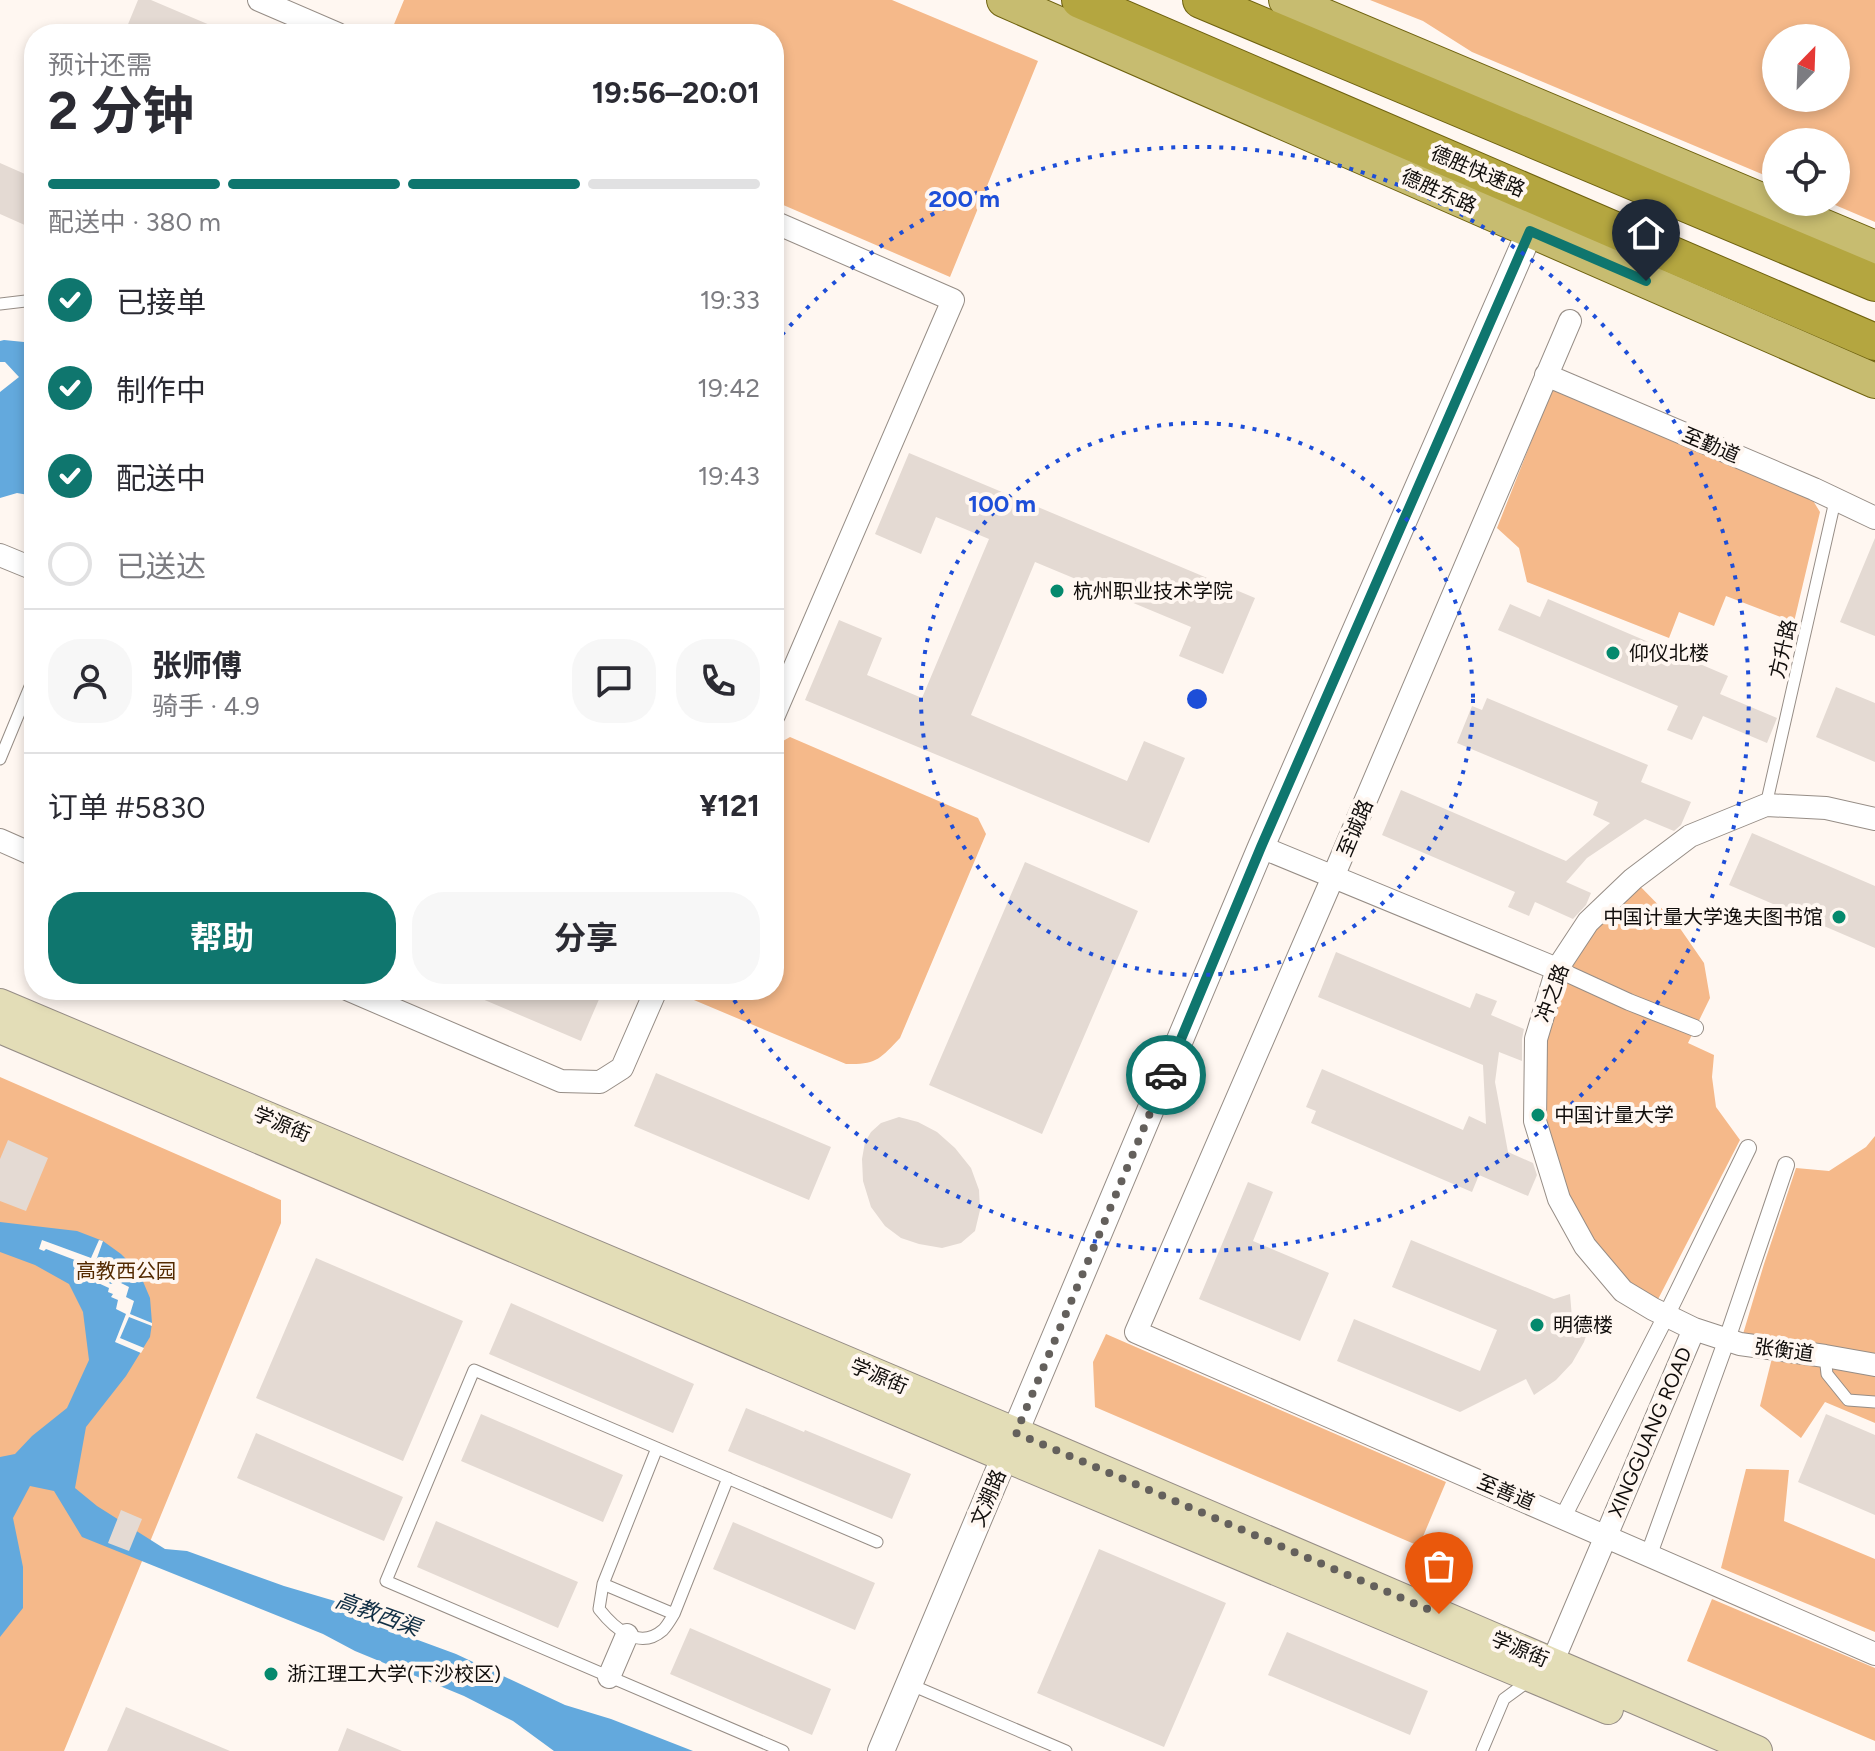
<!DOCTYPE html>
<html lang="zh">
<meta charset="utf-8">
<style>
:root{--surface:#fff;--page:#f7f7f7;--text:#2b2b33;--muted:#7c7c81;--line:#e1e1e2;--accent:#0f766e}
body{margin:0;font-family:Figtree,"Noto Sans SC",sans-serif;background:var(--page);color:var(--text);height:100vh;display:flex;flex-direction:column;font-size:30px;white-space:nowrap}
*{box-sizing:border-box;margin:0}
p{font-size:26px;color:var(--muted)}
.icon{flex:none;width:44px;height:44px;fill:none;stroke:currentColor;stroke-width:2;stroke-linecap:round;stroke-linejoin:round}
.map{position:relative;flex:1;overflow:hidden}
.details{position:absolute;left:24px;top:24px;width:760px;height:976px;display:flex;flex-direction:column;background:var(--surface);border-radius:32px;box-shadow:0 4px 12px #0003}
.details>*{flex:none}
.needle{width:52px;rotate:23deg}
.tools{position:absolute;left:1762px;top:24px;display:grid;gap:16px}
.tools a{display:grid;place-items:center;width:88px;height:88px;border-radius:50%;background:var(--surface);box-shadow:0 4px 12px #0003;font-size:40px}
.pin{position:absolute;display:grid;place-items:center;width:68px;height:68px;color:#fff;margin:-82px -34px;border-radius:50% 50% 50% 0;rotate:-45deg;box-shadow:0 0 8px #0007}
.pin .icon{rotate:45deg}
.courier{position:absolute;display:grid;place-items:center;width:80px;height:80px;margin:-40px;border:6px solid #0f766e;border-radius:50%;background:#fff;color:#222;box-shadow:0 2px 10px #0007}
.head em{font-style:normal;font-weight:700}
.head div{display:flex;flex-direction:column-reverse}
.head{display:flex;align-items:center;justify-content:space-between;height:136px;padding:0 24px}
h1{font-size:52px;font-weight:700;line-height:60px}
.bar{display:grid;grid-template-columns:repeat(4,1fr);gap:12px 8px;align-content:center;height:96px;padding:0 24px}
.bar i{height:10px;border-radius:6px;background:var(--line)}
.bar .selected{background:var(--accent)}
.bar p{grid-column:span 4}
.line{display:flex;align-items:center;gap:20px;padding:0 24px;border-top:2px solid var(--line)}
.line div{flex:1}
.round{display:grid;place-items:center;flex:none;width:84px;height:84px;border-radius:32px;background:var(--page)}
ol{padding:0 24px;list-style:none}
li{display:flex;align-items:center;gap:24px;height:88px}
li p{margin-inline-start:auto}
li .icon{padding:8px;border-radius:50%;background:var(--accent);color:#fff;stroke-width:4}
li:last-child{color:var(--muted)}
li i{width:44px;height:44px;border:4px solid var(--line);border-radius:50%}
.cta{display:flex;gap:16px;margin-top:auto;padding:16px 24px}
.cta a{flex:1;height:92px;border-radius:32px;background:var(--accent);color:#fff;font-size:32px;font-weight:700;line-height:92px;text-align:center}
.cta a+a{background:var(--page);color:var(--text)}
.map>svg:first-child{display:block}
.green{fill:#f5b98a;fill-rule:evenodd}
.water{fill:#63a9dd}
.pier{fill:#fff7f1}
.building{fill:#e4dad3}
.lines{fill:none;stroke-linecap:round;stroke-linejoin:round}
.service-casing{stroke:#968d86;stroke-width:13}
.pedestrian-casing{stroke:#968d86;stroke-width:18}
.minor-casing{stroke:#968d86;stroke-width:24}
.tertiary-casing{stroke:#968d86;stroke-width:28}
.secondary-casing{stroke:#968d86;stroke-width:32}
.primary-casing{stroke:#6f620f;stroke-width:36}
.trunk-casing{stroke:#6f620f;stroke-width:38}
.service{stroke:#fff;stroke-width:11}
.pedestrian{stroke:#fff;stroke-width:16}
.minor{stroke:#fff;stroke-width:22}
.tertiary{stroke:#fff;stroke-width:26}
.secondary{stroke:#e3ddb7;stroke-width:30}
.primary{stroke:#c7bc70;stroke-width:34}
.trunk{stroke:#b4a640;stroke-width:36}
.done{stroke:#64605c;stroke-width:8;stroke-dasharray:0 14.4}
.route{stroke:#0f766e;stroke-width:10}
.ring{fill:none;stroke:#1d4ed8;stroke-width:4;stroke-dasharray:4 8}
.poi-dot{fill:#05896d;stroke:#fff7f1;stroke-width:3}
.labels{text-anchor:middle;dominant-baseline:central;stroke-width:8;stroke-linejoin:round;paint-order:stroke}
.street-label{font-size:20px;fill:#110e0c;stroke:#fff7f1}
.poi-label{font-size:20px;fill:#110e0c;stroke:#fff7f1;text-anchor:start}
.park-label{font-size:20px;fill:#542a00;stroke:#fff7f1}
.water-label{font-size:22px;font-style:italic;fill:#102e44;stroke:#fff7f1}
.centre{fill:#1d4ed8;stroke:#fff7f1;stroke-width:4}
.ring-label{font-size:24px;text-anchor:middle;font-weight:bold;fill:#1d4ed8;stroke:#fff7f1;stroke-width:8;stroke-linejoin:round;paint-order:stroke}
</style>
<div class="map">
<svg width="1875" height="1751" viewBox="0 0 1875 1751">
<rect width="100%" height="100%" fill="#fff7f1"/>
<path class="green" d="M404,0H892L1038,61L950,277L774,201V34H390Z
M1370,0H1875V222L1828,202H1836V142H1776V180L1472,52L1423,21ZM1776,38H1836V98H1776Z
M1552,389L1812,499L1820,512L1794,622L1726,596L1714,626L1679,612L1669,638L1527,582L1519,548L1497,528Z
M790,737L978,818L986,834L900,1038C880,1059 876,1065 846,1064L682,995L680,990H774V751L776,745Z
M1633,879L1677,924L1704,963L1710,998L1688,1043L1714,1055L1712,1077L1716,1107L1740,1140L1653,1309L1585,1246L1535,1121L1557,969Z
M0,1077L281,1200V1223L64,1751H0Z
M1875,1136V1423L1825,1402L1801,1438L1760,1406L1774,1350L1740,1344L1764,1264L1796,1168L1829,1171L1866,1147Z
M1106,1334L1446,1482L1419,1546L1095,1407L1093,1362Z
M1746,1469L1789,1470L1784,1521L1875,1559V1632L1721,1568Z
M1712,1599L1875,1668V1741L1687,1661Z"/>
<path class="water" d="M4,340L34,343V496L17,493L0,498V392L19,377L5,362H0V341Z
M0,1222L77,1231L103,1241L121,1254L139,1272L150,1298L152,1323L150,1337L126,1376L86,1427L75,1488L97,1506L165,1549L187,1551L284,1586L362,1609L388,1629L456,1654L565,1705L611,1719L693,1751H554L513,1721L464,1696L355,1651L323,1634L82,1537L54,1491L30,1486L13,1518L23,1567V1608L0,1637V1457L15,1454L32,1436L67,1408L89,1360L83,1312L69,1284L35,1265L0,1252Z"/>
<path class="pier" d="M42,1240L91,1258L99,1240L103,1241L91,1275L111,1284L117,1281L129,1287L126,1297L134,1301L130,1314L152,1323V1326L129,1317L120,1338L144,1348L141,1353L115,1342L126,1314L116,1309L118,1300L111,1297L113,1294L108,1292L109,1288L85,1277L88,1265L46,1249L44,1251L39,1249Z"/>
<path class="building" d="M138,0H151L231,34H124Z
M0,163L34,178V210L27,226L0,214Z
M909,453L1255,598L1223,674L1179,656L1191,627L1035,562L971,715L1127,781L1144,741L1185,758L1149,843L805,700L839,620L882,638L867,675L922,698L989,539L936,517L921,554L875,534Z
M1875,538V636L1840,622Z
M1548,599L1728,676L1720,694L1777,718L1767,743L1703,716L1692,740L1667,730L1678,706L1498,630L1510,604L1540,617Z
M1836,687L1875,703V762L1816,737Z
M1487,698L1648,765L1641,782L1691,802L1681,825L1674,831L1645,819L1587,858L1566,882L1591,893L1586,905L1573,919L1535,902L1529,916L1508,907L1515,892L1382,835L1401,790L1566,861L1610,823L1593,815L1598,802L1457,743L1472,706L1482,710Z
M1752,833L1875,886V948L1729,885Z
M1025,862L1138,911L1042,1134L929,1085Z
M1336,952L1470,1008L1476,993L1497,1001L1491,1015L1524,1029L1522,1039V1061L1499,1052L1495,1082L1508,1152L1533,1163L1537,1175L1528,1196L1479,1175L1472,1192L1311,1123L1316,1111L1306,1107L1322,1069L1463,1130L1469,1116L1486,1124L1483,1065L1318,997Z
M461,990H603L581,1041Z
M656,1073L831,1147L809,1200L634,1126Z
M899,1117L918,1122L937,1132L955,1148L971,1168L979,1190L980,1210L975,1231L961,1243L942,1248L919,1244L901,1238L885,1226L871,1207L863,1181L862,1159L865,1142L871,1132L881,1123Z
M8,1140L48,1158L26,1211L0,1201V1159Z
M1248,1182L1273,1192L1253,1241L1329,1273L1300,1341L1199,1299Z
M1411,1240L1554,1299L1570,1294L1572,1318H1592L1584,1342L1572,1363L1556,1380L1534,1395L1526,1379L1460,1412L1337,1361L1354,1319L1480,1371L1497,1330L1392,1287Z
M316,1258L463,1321L403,1461L256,1398Z
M511,1303L694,1384L673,1433L489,1354Z
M746,1408L804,1432L805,1430L911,1474L892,1519L728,1451Z
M481,1414L623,1475L603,1522L461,1461Z
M1826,1414L1875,1435V1515L1798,1482Z
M256,1433L403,1497L384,1541L237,1478Z
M121,1510L142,1519L129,1551L108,1543Z
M436,1521L578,1582L558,1628L417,1567Z
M733,1522L875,1583L855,1630L713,1569Z
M1099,1549L1226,1603L1164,1747L1037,1693Z
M690,1628L831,1689L812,1735L670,1674Z
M1287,1632L1428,1691L1410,1735L1268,1675Z
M126,1707L230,1751H107Z
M347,1728L402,1751H338Z"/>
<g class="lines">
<defs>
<path id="service" d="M0,304L34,300
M0,759L34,677
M1766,805L1835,501
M1825,1356L1827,1374L1848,1400L1875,1402
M657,1448L603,1584L674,1614L728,1478
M603,1584L599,1609C614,1628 639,1651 663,1630C667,1626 671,1619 674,1614
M909,1684L1066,1751
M783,1751L386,1581L474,1370L877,1542
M1482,1751L1504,1699L1530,1680"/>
<path id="pedestrian" d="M1557,969L1629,1002L1695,1028
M1563,1517L1666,1316L1748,1148
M1649,1554L1727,1339L1786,1165"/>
<path id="minor" d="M259,0L338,34
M774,222L953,300L774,715
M1570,321L1333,877L1136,1332L1875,1654
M1546,375L1814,489L1875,518
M0,555L34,569
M1875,819L1826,808L1766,805L1690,836L1633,879L1588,922L1557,969L1536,1039L1535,1121L1559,1199L1585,1246L1623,1291L1653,1309L1694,1329L1740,1344L1825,1356L1875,1365
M0,840L34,855
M1261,847L1557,969
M349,990L561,1081L600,1082L622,1068L656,990
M1552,1663L1694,1329
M609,1677L627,1635"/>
<path id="tertiary" d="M881,1751L1261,847L1530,231"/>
<path id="secondary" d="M0,1004L1016,1433L1757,1751
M0,1028L1006,1457L1608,1709"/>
<path id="primary" d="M1004,0L1875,381
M1286,0L1875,248"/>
<path id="trunk" d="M1080,0L1875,342
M1201,0L1875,283"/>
</defs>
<use href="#service" class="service-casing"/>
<use href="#pedestrian" class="pedestrian-casing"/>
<use href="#minor" class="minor-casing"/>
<use href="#tertiary" class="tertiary-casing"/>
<use href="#secondary" class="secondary-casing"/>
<use href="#primary" class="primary-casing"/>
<use href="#trunk" class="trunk-casing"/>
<use href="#service" class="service"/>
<use href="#pedestrian" class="pedestrian"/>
<use href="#minor" class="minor"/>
<use href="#tertiary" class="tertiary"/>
<use href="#secondary" class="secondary"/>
<use href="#primary" class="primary"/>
<use href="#trunk" class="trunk"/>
</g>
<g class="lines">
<path class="done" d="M1166,1075L1016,1433L1439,1614"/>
<path class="route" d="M1166,1075L1261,847L1530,231L1646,281"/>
</g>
<g class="ring">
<circle cx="1197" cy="699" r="276"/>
<path d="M774 344A552 552 0 1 1 729 992"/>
</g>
<g class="poi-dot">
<circle cx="1057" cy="591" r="8"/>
<circle cx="1613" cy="653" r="8"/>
<circle cx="1839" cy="917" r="8"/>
<circle cx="1538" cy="1115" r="8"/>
<circle cx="1537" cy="1325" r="8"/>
<circle cx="271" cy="1674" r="8"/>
</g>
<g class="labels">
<g class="street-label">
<text transform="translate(1478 171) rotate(23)">德胜快速路</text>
<text transform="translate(1439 191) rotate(24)">德胜东路</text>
<text transform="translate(1711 445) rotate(23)">至勤道</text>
<text transform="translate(1783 649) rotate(-77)">方升路</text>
<text transform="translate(1355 828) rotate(-67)">至诚路</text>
<text transform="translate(1552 993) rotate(-70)">冲之路</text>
<text transform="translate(282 1124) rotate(23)">学源街</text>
<text transform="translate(1784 1350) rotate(8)">张衡道</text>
<text transform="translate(879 1376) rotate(23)">学源街</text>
<text transform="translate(1650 1432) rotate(-67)">XINGGUANG ROAD</text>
<text transform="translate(1506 1492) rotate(23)">至善道</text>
<text transform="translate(988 1498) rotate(-67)">文溯路</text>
<text transform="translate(1520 1649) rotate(23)">学源街</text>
</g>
<g class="poi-label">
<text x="1073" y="591">杭州职业技术学院</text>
<text x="1629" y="653">仰仪北楼</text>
<text x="1823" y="917" text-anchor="end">中国计量大学逸夫图书馆</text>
<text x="1554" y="1115">中国计量大学</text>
<text x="1553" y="1325">明德楼</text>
<text x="287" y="1674">浙江理工大学(下沙校区)</text>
</g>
<g class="park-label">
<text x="126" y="1271">高教西公园</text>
</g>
<g class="water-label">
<text transform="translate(378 1614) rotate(20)">高教西渠</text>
</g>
</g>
<circle cx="1197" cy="699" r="12" class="centre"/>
<g class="ring-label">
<text x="964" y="207">200 m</text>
<text x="1002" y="512">100 m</text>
</g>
</svg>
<div class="tools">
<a><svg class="needle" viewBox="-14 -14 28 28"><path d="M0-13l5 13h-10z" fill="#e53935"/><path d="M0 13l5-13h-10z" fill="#7c7c81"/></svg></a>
<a><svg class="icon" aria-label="locate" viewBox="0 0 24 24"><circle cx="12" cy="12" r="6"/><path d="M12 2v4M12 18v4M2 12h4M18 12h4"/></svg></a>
</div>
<div class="pin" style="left:1439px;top:1614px;background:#ea580c"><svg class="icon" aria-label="bag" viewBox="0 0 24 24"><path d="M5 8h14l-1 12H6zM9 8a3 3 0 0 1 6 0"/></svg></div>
<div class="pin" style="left:1646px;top:281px;background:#1f2937"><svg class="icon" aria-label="home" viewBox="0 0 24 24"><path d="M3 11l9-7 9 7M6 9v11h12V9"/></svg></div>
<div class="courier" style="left:1166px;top:1075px"><svg class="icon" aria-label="car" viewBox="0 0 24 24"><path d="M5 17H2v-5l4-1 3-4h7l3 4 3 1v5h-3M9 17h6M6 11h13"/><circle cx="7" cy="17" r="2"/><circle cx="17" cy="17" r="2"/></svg></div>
<section class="details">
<div class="head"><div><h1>2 分钟</h1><p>预计还需</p></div><em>19:56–20:01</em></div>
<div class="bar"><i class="selected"></i><i class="selected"></i><i class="selected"></i><i></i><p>配送中 · 380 m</p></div>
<ol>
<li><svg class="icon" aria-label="check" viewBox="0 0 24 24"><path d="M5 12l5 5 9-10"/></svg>已接单<p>19:33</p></li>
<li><svg class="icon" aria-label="check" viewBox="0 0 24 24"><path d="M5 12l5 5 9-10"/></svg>制作中<p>19:42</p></li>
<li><svg class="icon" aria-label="check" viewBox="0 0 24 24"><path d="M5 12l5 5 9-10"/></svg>配送中<p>19:43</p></li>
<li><i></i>已送达</li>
</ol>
<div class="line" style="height:144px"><a class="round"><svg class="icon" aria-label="person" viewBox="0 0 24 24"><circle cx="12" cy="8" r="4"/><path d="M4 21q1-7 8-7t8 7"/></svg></a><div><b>张师傅</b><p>骑手 · 4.9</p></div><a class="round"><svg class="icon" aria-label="chat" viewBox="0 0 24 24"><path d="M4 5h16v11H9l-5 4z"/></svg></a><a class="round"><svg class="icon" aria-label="phone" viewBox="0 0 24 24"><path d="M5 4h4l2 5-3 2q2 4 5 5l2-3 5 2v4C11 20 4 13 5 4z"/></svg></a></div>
<div class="line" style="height:104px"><div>订单 #5830</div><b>¥121</b></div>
<div class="cta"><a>帮助</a><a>分享</a></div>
</section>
</div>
